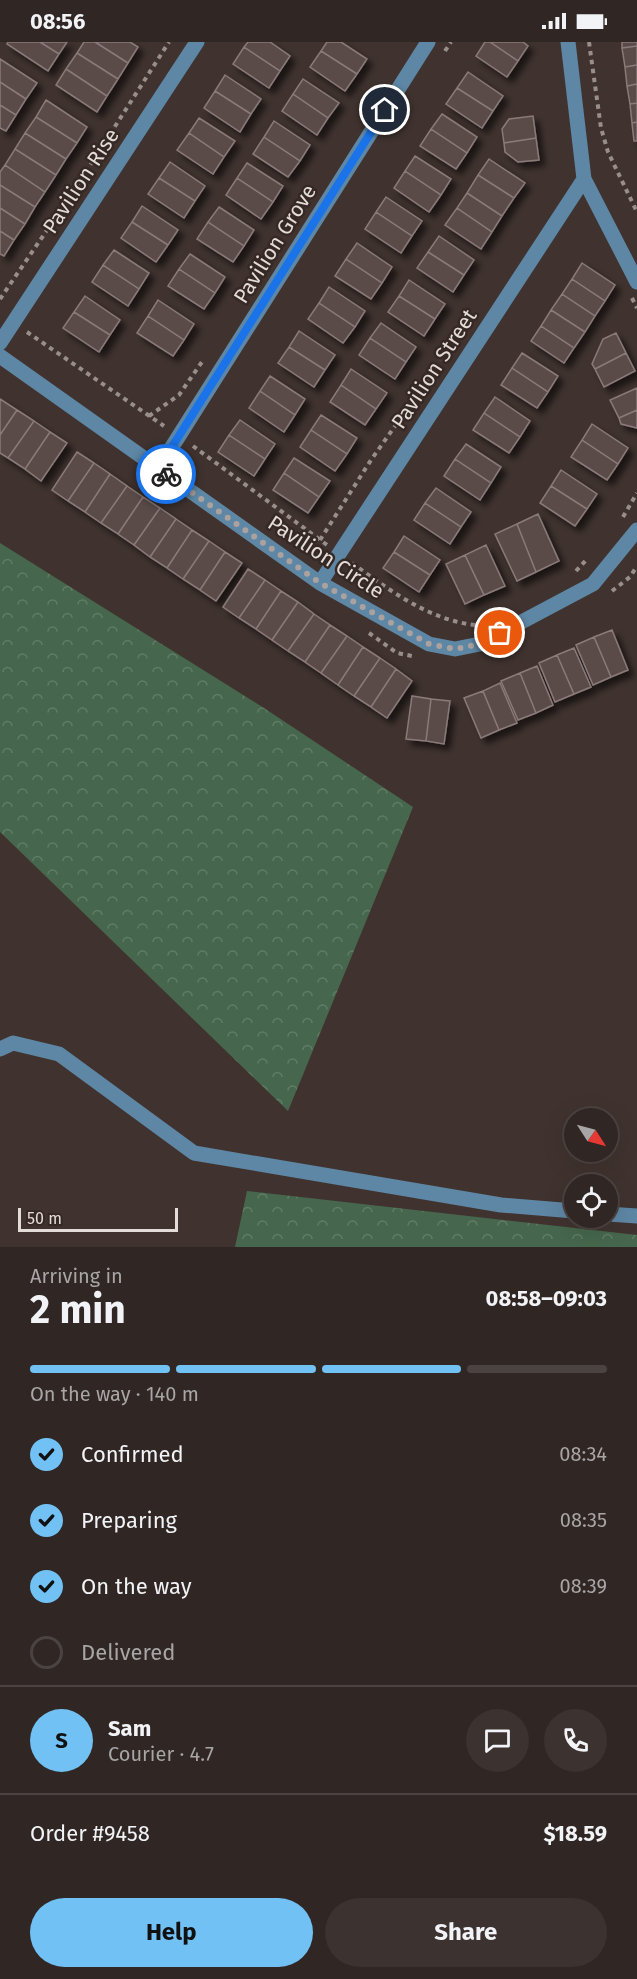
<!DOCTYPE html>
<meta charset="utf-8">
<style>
:root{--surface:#302623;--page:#3c3230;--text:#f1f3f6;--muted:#a8a5a6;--line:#4b4341;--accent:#71c1f5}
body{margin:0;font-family:"Fira Sans",sans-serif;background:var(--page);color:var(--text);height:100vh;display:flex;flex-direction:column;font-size:22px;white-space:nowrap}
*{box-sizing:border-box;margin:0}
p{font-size:20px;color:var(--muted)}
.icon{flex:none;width:33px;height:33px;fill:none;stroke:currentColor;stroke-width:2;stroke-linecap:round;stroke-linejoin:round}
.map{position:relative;height:1205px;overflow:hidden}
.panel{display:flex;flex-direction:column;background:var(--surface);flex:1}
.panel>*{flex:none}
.needle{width:39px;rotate:126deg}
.fabs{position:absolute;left:564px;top:1066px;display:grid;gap:12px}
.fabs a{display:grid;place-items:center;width:54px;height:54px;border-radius:50%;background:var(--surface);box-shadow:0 6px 24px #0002,0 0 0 2px var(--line);font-size:30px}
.scale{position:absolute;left:18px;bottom:15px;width:160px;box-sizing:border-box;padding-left:6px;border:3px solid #e4dcd9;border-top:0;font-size:16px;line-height:21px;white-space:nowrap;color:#e4dcd9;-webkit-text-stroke:4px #362925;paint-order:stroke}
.pin{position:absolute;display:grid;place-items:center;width:51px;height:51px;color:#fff;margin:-26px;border:3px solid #fff;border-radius:50%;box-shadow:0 2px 6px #0007}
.courier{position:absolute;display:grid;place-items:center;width:60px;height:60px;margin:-30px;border:4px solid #1a73e8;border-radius:50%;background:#fff;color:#222;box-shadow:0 2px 8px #0007}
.summary em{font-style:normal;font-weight:700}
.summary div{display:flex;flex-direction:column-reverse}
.summary{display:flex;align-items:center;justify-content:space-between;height:102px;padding:0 30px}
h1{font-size:39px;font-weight:700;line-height:45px}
.bar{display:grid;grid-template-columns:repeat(4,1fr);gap:9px 6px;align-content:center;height:72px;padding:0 30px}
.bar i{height:8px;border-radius:4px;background:var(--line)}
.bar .on{background:var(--accent)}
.bar p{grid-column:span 4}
.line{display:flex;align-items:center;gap:15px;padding:0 30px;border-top:2px solid var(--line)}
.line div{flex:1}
.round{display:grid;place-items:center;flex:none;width:63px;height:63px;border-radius:32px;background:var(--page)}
ol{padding:0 30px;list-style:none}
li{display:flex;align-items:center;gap:18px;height:66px}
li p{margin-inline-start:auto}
li .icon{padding:6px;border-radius:50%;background:var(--accent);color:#111;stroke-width:4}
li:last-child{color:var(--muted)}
li i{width:33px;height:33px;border:3px solid var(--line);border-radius:50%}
.cta{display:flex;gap:12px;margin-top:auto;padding:12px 30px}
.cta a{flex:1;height:69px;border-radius:36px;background:var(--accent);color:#111;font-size:24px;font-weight:700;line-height:69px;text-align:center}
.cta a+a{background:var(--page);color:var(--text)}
.status{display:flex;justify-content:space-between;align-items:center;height:42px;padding:0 30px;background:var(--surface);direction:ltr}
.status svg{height:16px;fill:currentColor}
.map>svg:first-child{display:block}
.forest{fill:url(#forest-crowns)}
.building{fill:#5a4b4a;stroke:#8a7a79;stroke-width:1.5;filter:url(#shadow)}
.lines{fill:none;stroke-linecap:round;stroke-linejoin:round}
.path{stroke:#988e8b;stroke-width:4;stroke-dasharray:4.5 4.5;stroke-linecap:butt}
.minor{stroke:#5e87a5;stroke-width:15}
.done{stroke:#aba19e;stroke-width:6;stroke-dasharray:0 10.8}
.route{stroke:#1a73e8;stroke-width:8}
.labels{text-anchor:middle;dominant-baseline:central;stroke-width:5;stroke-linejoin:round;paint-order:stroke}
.street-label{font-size:21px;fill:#e4dcd9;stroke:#362925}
</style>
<div class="status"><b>08:56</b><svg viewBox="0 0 49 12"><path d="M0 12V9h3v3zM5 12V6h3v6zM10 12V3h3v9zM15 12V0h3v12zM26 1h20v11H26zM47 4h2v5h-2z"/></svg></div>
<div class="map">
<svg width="637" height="1205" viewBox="0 0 637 1205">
<defs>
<pattern id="forest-crowns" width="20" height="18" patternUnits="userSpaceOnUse" patternTransform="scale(1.5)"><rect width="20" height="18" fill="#46674d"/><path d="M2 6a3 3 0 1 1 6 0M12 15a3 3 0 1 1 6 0" fill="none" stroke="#617c66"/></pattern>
<filter id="shadow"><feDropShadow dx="5.5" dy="5.5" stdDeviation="3" flood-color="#0009"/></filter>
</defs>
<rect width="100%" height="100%" fill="#40332f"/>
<path class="forest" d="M0,501L264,666L413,765L288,1069L0,790Z
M247,1149L637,1193V1205H235Z"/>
<path class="building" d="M8,0H40L59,12L48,29L7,2Z
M40,0H67L59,12Z
M84,0H95L128,21L118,37L77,11Z
M95,0H130L138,5L128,21Z
M248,0H270L290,14L280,29L244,5Z
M327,0H341L367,17L357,32L321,9Z
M485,0H490L518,19L507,35L476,14Z
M490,0H523L528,4L518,19Z
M622,0H637V4L622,6Z
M637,4V23L625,25L622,6Z
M244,5L280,29L269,46L233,22Z
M321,9L357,32L345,49L310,25Z
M77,11L118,37L107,54L66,27Z
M0,17L37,41L26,57L0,40Z
M637,23V42L627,44L625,25Z
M66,27L107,54L97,70L56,43Z
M468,30L503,54L493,69L457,46Z
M225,33L261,57L251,72L215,49Z
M303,37L339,61L328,76L293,52Z
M0,40L26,57L16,73L0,63Z
M637,42V61L630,62L627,44Z
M457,46L493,69L482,86L446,62Z
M215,49L251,72L240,90L204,66Z
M293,52L328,76L317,93L282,69Z
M46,58L87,85L77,101L36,75Z
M637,61V80L632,81L630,62Z
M0,63L16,73L6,89L0,86Z
M442,72L477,95L467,111L431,87Z
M533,74L536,96L504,101L502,87L509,77Z
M36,75L77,101L66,117L25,91Z
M199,76L235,99L224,115L189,91Z
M274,79L310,103L300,119L264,95Z
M637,80V99H634L632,81Z
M431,87L467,111L456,127L420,104Z
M25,91L66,117L56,133L15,107Z
M189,91L224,115L213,132L177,108Z
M264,95L300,119L288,135L253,112Z
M536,96L539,118L518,120L505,110L504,101Z
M15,107L56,133L45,150L5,123Z
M415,114L451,137L441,153L405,129Z
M489,117L525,141L514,156L478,133Z
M170,120L205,144L195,159L159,136Z
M247,121L283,144L273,160L237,136Z
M5,123L45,150L35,165L0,143V130Z
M405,129L441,153L429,170L394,146Z
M478,133L514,156L502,174L467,151Z
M159,136L195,159L184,176L148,152Z
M237,136L273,160L261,177L226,153Z
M0,143L35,165L25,182L0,166Z
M467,151L502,174L492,190L457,166Z
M386,155L422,179L412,194L376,170Z
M142,164L178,188L168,203L132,180Z
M219,165L254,188L244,204L208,180Z
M0,166L25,182L14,198L0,189Z
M457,166L492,190L481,207L445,183Z
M376,170L412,194L401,211L365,187Z
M132,180L168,203L156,220L121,196Z
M208,180L244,204L233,220L197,197Z
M0,189L14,198L4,214L0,212Z
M439,194L474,218L464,233L428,210Z
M357,201L392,225L382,241L346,217Z
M114,208L149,231L139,247L103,223Z
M428,210L464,233L453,250L417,226Z
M190,212L225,235L215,251L179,227Z
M346,217L382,241L371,257L335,234Z
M582,221L615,243L605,259L572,237Z
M103,223L139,247L128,264L92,240Z
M179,227L215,251L204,267L168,244Z
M572,237L605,259L595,274L562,252Z
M409,238L445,262L435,277L399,254Z
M329,245L365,269L355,285L319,261Z
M562,252L595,274L585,290L551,268Z
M85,254L120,278L110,293L74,270Z
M399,254L435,277L424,294L388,270Z
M158,258L194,282L184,298L148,274Z
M319,261L355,285L343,301L308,277Z
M551,268L585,290L574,306L541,284Z
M74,270L110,293L99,310L63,286Z
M148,274L184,298L173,314L137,291Z
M381,281L416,305L406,320L370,296Z
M541,284L574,306L564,321L531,299Z
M299,289L335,313L325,328L289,305Z
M616,291L626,311L595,327L592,322L603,297Z
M370,296L406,320L395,337L359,313Z
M289,305L325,328L314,345L278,321Z
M522,311L558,334L548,350L512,326Z
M626,311L635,329L604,345L595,327Z
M512,326L548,350L537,366L501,343Z
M351,327L387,351L376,367L341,343Z
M270,334L305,357L295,373L260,349Z
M341,343L376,367L365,383L330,360Z
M637,346V368L619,376L610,358Z
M260,349L295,373L284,390L249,366Z
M495,355L530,379L520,395L484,371Z
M0,357L17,368L0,393Z
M17,368L34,379L8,416L0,411V393Z
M637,368V386L621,382L619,376Z
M484,371L520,395L509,411L473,388Z
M321,373L357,396L347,412L311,388Z
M240,378L275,402L265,417L229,393Z
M34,379L50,390L25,427L8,416Z
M592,382L628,406L618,422L582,398Z
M311,388L347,412L335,429L300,405Z
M50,390L67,401L41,439L25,427Z
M229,393L265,417L254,434L218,410Z
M582,398L618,422L607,438L571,415Z
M466,402L501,425L491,441L455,417Z
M77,410L94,421L68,459L52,448Z
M294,416L330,439L319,455L284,431Z
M455,417L491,441L480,458L444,434Z
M94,421L110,432L85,470L68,459Z
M561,428L597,452L587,467L551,444Z
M284,431L319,455L308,471L273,448Z
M110,432L127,444L101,481L85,470Z
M127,444L143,455L118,492L101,481Z
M551,444L587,467L575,484L540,461Z
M436,446L471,470L461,485L425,461Z
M143,455L160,466L134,503L118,492Z
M425,461L461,485L450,502L414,478Z
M160,466L176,477L150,515L134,503Z
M538,472L559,519L536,530L517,482Z
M176,477L192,488L167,526L150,515Z
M517,482L536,530L517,539L495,492Z
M192,488L209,499L183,537L167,526Z
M404,494L440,518L430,533L394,510Z
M209,499L225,510L200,548L183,537Z
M486,503L505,544L484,553L465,513Z
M225,510L242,521L216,559L200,548Z
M394,510L430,533L419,550L383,526Z
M465,513L484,553L465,562L446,522Z
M248,527L265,538L239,576L223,565Z
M265,538L281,549L256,587L239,576Z
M281,549L298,560L272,598L256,587Z
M298,560L314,572L288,609L272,598Z
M314,572L330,583L305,620L288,609Z
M330,583L347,594L321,631L305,620Z
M612,588L628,628L611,635L594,595Z
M347,594L363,605L338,643L321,631Z
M594,595L611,635L593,643L576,603Z
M363,605L380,616L354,654L338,643Z
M574,606L591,645L574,652L557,613Z
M557,613L574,652L555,660L539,621Z
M380,616L396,627L371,665L354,654Z
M537,624L553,663L536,671L520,631Z
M396,627L412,639L387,676L371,665Z
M520,631L536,671L518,678L501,639Z
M500,641L517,681L499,688L483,649Z
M483,649L499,688L481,696L464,656Z
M412,654L431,657L426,699L406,697Z
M431,657L450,659L444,702L426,699Z"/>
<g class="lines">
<path class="path" d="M589,0L601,86L608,110L637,170
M445,9L451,0
M632,256L637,266
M0,257L73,150L169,0
M27,290L164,384
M149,374L179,353L204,317
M193,404L327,503
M623,475L637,451
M320,498L371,418L441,319
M352,521C389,548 429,578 475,583
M576,529L587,517
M612,549L630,535L637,524
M369,591L397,611L412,614"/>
<path class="minor" d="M568,0L584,137L637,240
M0,301L197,0
M0,314L320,541L429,602L455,607L480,602L593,542L637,488
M158,427L428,0
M320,541L584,137
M0,1007L13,1001L59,1012L194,1111L501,1163L574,1169
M608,1172L637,1174"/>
</g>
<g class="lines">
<path class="done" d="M166,432L320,541L429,602L455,607L480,602L500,591"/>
<path class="route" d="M166,432L158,427L385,68"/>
</g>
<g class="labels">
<g class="street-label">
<text transform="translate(81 139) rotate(-57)">Pavilion Rise</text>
<text transform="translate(275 202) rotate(-58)">Pavilion Grove</text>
<text transform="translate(434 327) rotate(-57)">Pavilion Street</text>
<text transform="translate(326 515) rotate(33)">Pavilion Circle</text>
</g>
</g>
</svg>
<div class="fabs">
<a><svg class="needle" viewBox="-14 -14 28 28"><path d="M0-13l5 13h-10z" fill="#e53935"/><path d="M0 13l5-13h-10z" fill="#a8a5a6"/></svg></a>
<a><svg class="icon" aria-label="locate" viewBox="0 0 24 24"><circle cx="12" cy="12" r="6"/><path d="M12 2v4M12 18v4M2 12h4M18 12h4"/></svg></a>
</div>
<div class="scale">50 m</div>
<div class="pin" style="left:500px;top:591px;background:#ea580c"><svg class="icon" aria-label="bag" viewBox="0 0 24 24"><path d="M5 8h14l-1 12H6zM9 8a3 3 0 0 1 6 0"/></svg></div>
<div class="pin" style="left:385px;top:68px;background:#1f2937"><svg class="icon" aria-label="home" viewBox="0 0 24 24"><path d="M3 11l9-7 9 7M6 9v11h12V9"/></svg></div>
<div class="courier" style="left:166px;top:432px"><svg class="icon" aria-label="bike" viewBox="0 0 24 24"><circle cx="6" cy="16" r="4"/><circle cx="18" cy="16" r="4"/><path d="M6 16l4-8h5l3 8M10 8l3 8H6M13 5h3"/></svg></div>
</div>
<section class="panel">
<div class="summary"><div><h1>2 min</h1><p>Arriving in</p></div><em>08:58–09:03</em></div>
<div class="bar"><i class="on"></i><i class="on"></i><i class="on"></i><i></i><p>On the way · 140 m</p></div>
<ol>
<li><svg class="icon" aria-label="check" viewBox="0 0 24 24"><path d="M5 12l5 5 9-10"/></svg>Confirmed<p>08:34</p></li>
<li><svg class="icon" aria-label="check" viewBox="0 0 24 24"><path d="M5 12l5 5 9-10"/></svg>Preparing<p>08:35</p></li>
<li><svg class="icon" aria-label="check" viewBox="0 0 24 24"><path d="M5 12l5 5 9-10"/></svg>On the way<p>08:39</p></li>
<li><i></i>Delivered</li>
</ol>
<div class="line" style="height:108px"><b class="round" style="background:var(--accent);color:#111">S</b><div><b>Sam</b><p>Courier · 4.7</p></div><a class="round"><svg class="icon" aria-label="chat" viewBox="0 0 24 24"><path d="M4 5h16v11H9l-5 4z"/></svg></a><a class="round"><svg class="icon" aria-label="phone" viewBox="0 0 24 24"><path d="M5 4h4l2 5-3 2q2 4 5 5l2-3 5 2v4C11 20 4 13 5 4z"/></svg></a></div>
<div class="line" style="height:78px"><div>Order #9458</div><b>$18.59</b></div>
<div class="cta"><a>Help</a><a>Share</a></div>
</section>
